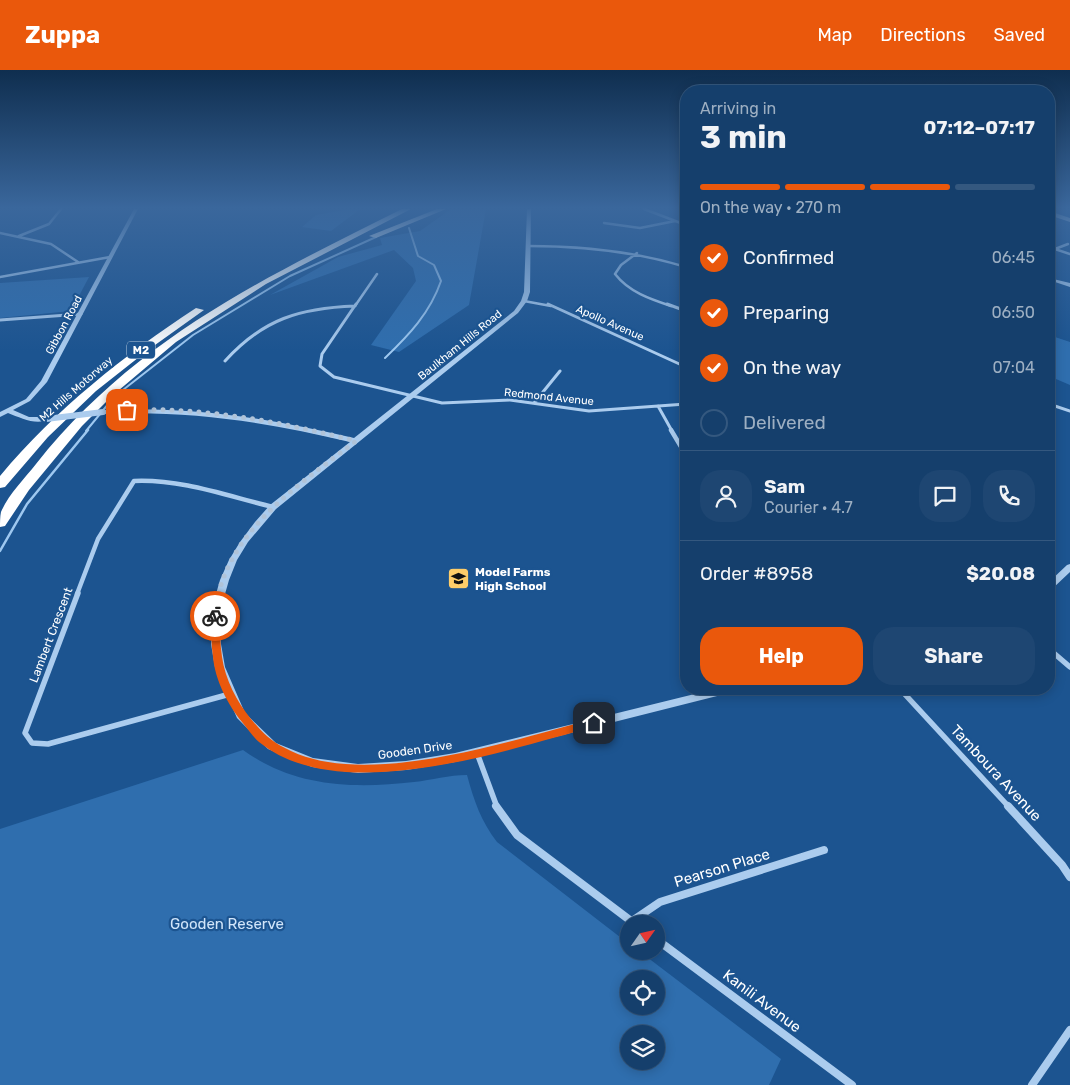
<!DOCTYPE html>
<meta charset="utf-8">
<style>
:root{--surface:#153f6c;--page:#1e4672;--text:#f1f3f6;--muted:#9dafc2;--line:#34587f;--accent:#ea580c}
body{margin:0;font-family:Rubik,sans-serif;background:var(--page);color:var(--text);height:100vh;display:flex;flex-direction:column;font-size:19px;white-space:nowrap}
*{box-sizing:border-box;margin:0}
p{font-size:16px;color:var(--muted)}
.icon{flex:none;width:28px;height:28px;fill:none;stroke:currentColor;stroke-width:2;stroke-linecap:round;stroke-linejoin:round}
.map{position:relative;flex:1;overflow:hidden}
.details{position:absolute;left:680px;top:15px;width:375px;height:610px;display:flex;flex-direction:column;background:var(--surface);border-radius:20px;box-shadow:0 2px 12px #0003,0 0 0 1px var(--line)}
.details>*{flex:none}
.needle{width:32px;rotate:56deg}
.tools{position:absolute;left:620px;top:845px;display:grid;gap:10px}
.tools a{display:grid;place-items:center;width:45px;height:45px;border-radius:50%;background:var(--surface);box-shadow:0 2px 12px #0003,0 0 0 1px var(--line);font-size:25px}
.pin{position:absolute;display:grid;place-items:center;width:42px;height:42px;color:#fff;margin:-21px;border-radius:10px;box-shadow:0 2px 8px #0006}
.courier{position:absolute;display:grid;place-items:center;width:50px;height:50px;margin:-25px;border:4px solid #ea580c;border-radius:50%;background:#fff;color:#222;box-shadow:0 1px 6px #0007}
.summary em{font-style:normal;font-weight:700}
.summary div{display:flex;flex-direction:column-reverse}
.summary{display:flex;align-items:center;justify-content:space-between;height:85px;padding:0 20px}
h1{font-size:32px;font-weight:700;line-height:38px}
.bar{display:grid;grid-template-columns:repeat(4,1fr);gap:8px 5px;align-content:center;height:60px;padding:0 20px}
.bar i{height:6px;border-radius:4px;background:var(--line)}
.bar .selected{background:var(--accent)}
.bar p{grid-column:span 4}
.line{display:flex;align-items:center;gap:12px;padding:0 20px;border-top:1px solid var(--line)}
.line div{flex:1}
.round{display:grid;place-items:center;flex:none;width:52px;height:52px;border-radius:20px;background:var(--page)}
ol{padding:0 20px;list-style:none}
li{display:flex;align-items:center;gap:15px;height:55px}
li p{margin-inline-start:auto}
li .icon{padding:5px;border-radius:50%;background:var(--accent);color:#fff;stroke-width:4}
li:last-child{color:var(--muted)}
li i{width:28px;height:28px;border:2px solid var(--line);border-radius:50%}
.action{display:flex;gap:10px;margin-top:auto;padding:10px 20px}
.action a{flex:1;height:58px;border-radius:20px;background:var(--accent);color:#fff;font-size:20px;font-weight:700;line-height:58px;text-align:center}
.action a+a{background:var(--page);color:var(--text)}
header{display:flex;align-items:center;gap:30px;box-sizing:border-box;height:70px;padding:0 25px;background:var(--accent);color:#fff}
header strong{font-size:24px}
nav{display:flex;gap:28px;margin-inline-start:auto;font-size:18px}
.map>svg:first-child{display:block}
.green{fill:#2f6eae;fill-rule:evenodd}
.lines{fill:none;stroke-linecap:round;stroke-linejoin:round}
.stream-far1{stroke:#9ec8f0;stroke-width:2}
.stream{stroke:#9ec8f0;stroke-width:2.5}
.minor-far4{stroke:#abccee;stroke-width:2.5}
.minor-far3{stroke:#abccee;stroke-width:3}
.minor-far2{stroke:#abccee;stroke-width:4.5}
.minor-far1{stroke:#abccee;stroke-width:5.5}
.minor{stroke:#abccee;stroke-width:8}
.tertiary{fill:#abccee;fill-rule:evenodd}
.primary{fill:#f2f8ff;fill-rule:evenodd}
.motorway{fill:#fff;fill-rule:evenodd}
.tertiary-bridge{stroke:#abccee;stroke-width:6}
.route{fill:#ea580c}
.done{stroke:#b0c3d8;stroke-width:5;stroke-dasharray:0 9}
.labels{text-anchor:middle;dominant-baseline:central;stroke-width:4.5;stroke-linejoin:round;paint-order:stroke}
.far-street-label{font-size:11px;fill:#fff;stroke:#1c5490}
.shield{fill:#1c5490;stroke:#bbccde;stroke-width:1}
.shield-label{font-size:11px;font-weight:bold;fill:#fff}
.poi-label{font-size:12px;font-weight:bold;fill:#fff;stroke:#1c5490;text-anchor:start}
.street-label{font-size:12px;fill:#fff;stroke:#1c5490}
.near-street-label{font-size:15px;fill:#fff;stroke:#1c5490}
.near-park-label{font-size:15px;fill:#d1e5fa;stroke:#1c5490}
</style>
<header>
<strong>Zuppa</strong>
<nav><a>Map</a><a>Directions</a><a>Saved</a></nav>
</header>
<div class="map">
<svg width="1070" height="1015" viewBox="0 0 1070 1015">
<rect width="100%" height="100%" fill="#1c5490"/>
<path class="green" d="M349,139H376L359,140L331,161L302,157L316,145Z
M451,139H486L469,235L399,282L371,275L416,211L413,198L394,180L270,225L338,187L382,175L380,168L420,161Z
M89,207L71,241L0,248V213Z
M1049,265L1070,272V315L1049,306Z
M243,680C294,717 353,719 414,712C432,710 449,705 467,705C474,731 481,751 497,772L629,874V881H639L781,989L769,1015H0V759ZM629,909H656V936H629ZM629,964H656V991H629Z"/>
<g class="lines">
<path class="stream-far1" d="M385,288C409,265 430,243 441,211L434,195L418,186L409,158
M86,361L114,327L193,265L290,206L376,167"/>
<path class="stream" d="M0,481L27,434L88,360"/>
<path class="minor-far4" d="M644,139L686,155
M604,153L640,158L675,151
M0,163L51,174L78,192
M19,166L49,154L61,139
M528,176C582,176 634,181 686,197
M1049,177L1070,184
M1055,179L1068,174
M637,183L621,195L615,204C629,222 650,229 671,236
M0,207L110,187
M524,231L551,236
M355,236L377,204"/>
<path class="minor-far3" d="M356,234L322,284L320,296L334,307L442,333L510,330L589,341L686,334
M548,234L686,297
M667,234L686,241
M0,250L81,244
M225,291C263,249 300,238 355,236
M534,333L560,301
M1049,334L1070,341
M658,336L672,361"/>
<path class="minor-far2" d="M671,360L686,385
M77,524L98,469L134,411C182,409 227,426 273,437"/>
<path class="minor-far1" d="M78,523L25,663L32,673L48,674L230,624
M1049,579L1070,597
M900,619L1009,737
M477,683L497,737"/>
<path class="minor" d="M496,736L517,765L635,854
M1008,736L1062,795L1070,807
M632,851L660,832L824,780
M656,869L852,1015
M1032,1015L1070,960"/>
<path class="tertiary" d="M134,139H138L47,312L30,331L13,340L29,347H46L49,349C37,356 21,348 8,343L0,347V342L26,329L41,311Z
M527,139H531L530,222L527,231L518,243L276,439L248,472L237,490L229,510L223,531L220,552L221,574L225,597L245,643L276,673L313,688L358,694L406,691L455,683L715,619H734L733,622L729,623L503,680L455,692L406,700L358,703L312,697L268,679L237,648L215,597L211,574V552L214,531L220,510L229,490L240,472L255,452L270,435L350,372C266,352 189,340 103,344L100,342L103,340C192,336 268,348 354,368L514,241L521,231L524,222Z
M1049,208L1070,213V217L1049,210Z
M1070,494V502L1052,519L1049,520V512L1067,495Z"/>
<path class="primary" d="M1049,141L1070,148V152L1049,145Z"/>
<path class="motorway" d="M402,139H411L266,214L176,272L112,326L82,356L29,420L5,456L0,457C0,453 0,446 1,442C8,425 25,408 36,394C135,269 264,208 402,139Z
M437,139H446L376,168L369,166Z
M196,238L204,240L148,280L96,321L48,367L5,417L0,418V406C56,339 123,286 196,238Z"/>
<path class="tertiary-bridge" d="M46,349L103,342"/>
</g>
<linearGradient id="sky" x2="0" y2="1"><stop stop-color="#0f2e4f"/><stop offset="0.49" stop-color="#3a679c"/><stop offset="1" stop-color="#3a679c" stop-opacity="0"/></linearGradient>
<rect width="1070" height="281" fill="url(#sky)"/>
<path class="route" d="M215,543L220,546C220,559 220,574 222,587C225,609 237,632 251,649C261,661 270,671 285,678C363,721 511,670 594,649L598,653L594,657C504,680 340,738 259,672C253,667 248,659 242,652C228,635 215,610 213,587C211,574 211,559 211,546Z"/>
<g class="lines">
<path class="done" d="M127,340C204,337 281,352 356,371C298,416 221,464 215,546"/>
</g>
<defs>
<symbol id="school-square" viewBox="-11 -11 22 22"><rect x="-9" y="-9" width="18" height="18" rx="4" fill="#fecd69" stroke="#1c5490"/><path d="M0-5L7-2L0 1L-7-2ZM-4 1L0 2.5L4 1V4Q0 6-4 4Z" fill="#111"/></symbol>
</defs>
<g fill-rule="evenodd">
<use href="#school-square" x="446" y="496" width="25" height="25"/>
</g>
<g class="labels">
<g class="far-street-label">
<text transform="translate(610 253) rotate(24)">Apollo Avenue</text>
<text transform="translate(64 255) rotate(-62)">Gibbon Road</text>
<text transform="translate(460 275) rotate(-39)">Baulkham Hills Road</text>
<text transform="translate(76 319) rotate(-41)">M2 Hills Motorway</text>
<text transform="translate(549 327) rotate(6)">Redmond Avenue</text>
</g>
<rect class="shield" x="127" y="271.5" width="28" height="17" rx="4"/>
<g class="shield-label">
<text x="141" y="280">M2</text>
</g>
<g class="poi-label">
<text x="475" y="502">Model Farms<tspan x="475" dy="14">High School</tspan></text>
</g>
<g class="street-label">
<text transform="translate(51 565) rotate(-69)">Lambert Crescent</text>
<text transform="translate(415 680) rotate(-8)">Gooden Drive</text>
</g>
<g class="near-street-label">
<text transform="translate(996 703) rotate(47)">Tamboura Avenue</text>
<text transform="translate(722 798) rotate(-17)">Pearson Place</text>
<text transform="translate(762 931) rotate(37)">Kanili Avenue</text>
</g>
<g class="near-park-label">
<text x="227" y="854">Gooden Reserve</text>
</g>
</g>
</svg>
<div class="tools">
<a><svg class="needle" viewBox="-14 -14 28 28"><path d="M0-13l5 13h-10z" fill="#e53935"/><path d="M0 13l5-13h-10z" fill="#9dafc2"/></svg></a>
<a><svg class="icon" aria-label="locate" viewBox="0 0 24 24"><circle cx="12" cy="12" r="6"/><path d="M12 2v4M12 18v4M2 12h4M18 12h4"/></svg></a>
<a><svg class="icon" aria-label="layers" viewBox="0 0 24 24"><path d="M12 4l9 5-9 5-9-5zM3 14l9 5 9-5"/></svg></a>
</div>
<div class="pin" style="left:127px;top:340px;background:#ea580c"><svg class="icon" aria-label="bag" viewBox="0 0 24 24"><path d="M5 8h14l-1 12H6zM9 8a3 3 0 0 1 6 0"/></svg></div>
<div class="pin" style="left:594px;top:653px;background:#1f2937"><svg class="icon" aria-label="home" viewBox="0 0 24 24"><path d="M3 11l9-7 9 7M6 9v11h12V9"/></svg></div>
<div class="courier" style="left:215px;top:546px"><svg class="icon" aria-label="bike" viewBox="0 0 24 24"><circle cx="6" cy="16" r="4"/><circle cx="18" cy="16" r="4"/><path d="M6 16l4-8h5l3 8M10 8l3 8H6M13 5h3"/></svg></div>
<section class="details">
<div class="summary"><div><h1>3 min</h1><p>Arriving in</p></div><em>07:12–07:17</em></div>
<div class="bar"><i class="selected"></i><i class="selected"></i><i class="selected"></i><i></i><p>On the way · 270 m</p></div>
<ol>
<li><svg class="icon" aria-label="check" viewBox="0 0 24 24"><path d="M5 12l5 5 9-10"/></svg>Confirmed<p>06:45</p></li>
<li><svg class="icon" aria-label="check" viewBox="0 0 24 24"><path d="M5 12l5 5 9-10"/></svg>Preparing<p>06:50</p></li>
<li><svg class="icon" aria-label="check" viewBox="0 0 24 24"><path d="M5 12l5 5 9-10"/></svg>On the way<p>07:04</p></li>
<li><i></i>Delivered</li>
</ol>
<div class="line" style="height:90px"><a class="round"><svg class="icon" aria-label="person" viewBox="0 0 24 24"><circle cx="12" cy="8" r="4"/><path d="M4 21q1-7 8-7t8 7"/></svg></a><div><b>Sam</b><p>Courier · 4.7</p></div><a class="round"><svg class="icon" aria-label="chat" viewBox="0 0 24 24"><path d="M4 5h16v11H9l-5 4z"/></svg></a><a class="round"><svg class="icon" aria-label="phone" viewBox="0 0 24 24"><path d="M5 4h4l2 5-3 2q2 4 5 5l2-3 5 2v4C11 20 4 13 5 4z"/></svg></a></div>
<div class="line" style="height:65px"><div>Order #8958</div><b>$20.08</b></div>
<div class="action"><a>Help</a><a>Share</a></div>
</section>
</div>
